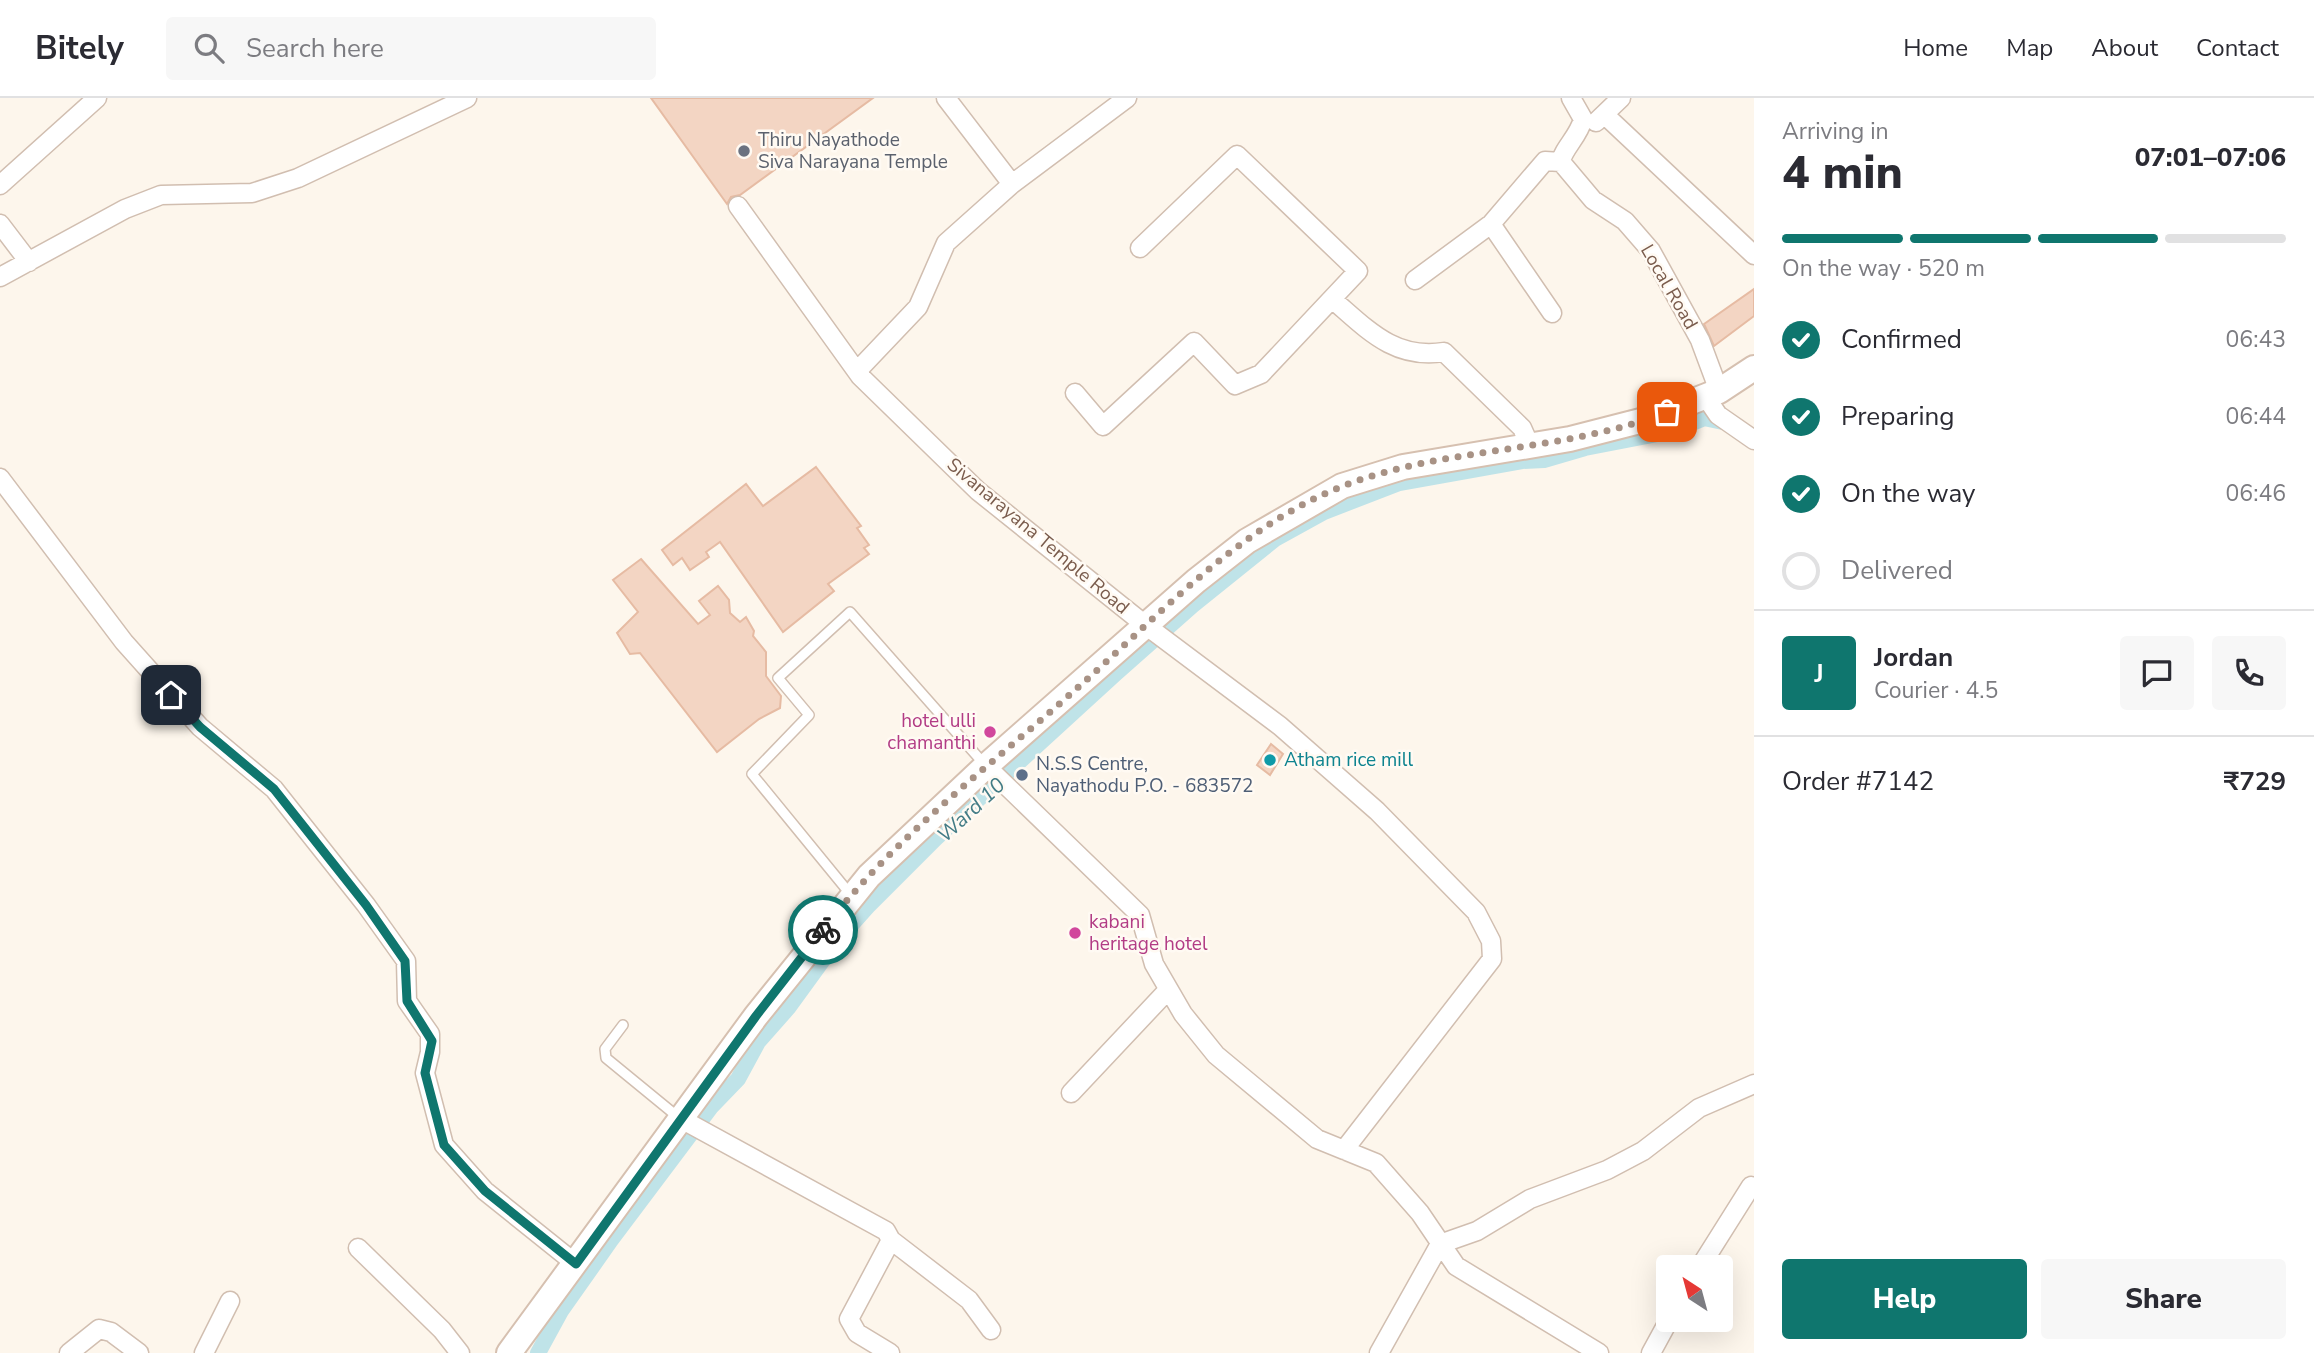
<!DOCTYPE html>
<meta charset="utf-8">
<style>
:root{--surface:#fff;--page:#f7f7f7;--text:#2b2b33;--muted:#7c7c81;--line:#e1e1e2;--accent:#0f766e}
body{margin:0;font-family:"Nunito Sans",sans-serif;background:var(--page);color:var(--text);height:100vh;display:flex;flex-direction:column;font-size:26px;white-space:nowrap}
*{box-sizing:border-box;margin:0}
p{font-size:23px;color:var(--muted)}
.icon{flex:none;width:38px;height:38px;fill:none;stroke:currentColor;stroke-width:2;stroke-linecap:round;stroke-linejoin:round}
.map{position:relative;flex:1;overflow:hidden}
.details{display:flex;flex-direction:column;background:var(--surface);width:560px}
.details>*{flex:none}
.needle{width:46px;rotate:324deg}
.controls{position:absolute;left:1656px;top:1157px;display:grid;gap:14px}
.controls a{display:grid;place-items:center;width:77px;height:77px;border-radius:7px;background:var(--surface);box-shadow:0 7px 28px #0002;font-size:35px}
.pin{position:absolute;display:grid;place-items:center;width:60px;height:60px;color:#fff;margin:-30px;border-radius:14px;box-shadow:0 4px 10px #0006}
.courier{position:absolute;display:grid;place-items:center;width:70px;height:70px;margin:-35px;border:5px solid #0f766e;border-radius:50%;background:#fff;color:#222;box-shadow:0 2px 9px #0007}
.head em{font-style:normal;font-weight:800}
.head div{display:flex;flex-direction:column-reverse}
.head{display:flex;align-items:center;justify-content:space-between;height:119px;padding:0 28px}
h1{font-size:46px;font-weight:800;line-height:52px}
.bar{display:grid;grid-template-columns:repeat(4,1fr);gap:10px 7px;align-content:center;height:84px;padding:0 28px}
.bar i{height:9px;border-radius:5px;background:var(--line)}
.bar .active{background:var(--accent)}
.bar p{grid-column:span 4}
.line{display:flex;align-items:center;gap:18px;padding:0 28px;border-top:2px solid var(--line)}
.line div{flex:1}
.round{display:grid;place-items:center;flex:none;width:74px;height:74px;border-radius:7px;background:var(--page)}
ol{padding:0 28px;list-style:none}
li{display:flex;align-items:center;gap:21px;height:77px}
li p{margin-inline-start:auto}
li .icon{padding:7px;border-radius:50%;background:var(--accent);color:#fff;stroke-width:4}
li:last-child{color:var(--muted)}
li i{width:38px;height:38px;border:4px solid var(--line);border-radius:50%}
.cta{display:flex;gap:14px;margin-top:auto;padding:14px 28px}
.cta a{flex:1;height:80px;border-radius:7px;background:var(--accent);color:#fff;font-size:28px;font-weight:800;line-height:80px;text-align:center}
.cta a+a{background:var(--page);color:var(--text)}
header{display:flex;align-items:center;gap:42px;box-sizing:border-box;height:98px;padding:0 35px;background:var(--surface);border-bottom:2px solid var(--line)}
header strong{font-size:33px}
nav{display:flex;gap:38px;margin-inline-start:auto;font-size:24px}
.search{width:490px;height:63px;background:var(--page);display:flex;align-items:center;gap:18px;box-sizing:border-box;padding:0 24px;border-radius:7px;color:var(--muted);font-size:26px}
main{display:flex;flex:1;min-height:0}
.map>svg:first-child{display:block}
.lines{fill:none;stroke-linecap:round;stroke-linejoin:round}
.canal{stroke:#bfe3e8;stroke-width:16}
.building{fill:#f3d5c3;stroke:#e6bba3;stroke-width:2}
.service-casing{stroke:#d1beb0;stroke-width:12}
.minor-casing{stroke:#d1beb0;stroke-width:21}
.secondary-casing{stroke:#d6c0b0;stroke-width:28}
.service{stroke:#fff;stroke-width:9}
.minor{stroke:#fff;stroke-width:18}
.secondary{stroke:#fff;stroke-width:24}
.done{stroke:#a89285;stroke-width:7;stroke-dasharray:0 12.6}
.route{stroke:#0f766e;stroke-width:9}
.worship-dot{fill:#6b7280;stroke:#fffaf3;stroke-width:2.5}
.hotel-dot{fill:#d1479c;stroke:#fffaf3;stroke-width:2.5}
.culture-dot{fill:#0f9aa8;stroke:#fffaf3;stroke-width:2.5}
.service-dot{fill:#5c6f8a;stroke:#fffaf3;stroke-width:2.5}
.labels{text-anchor:middle;dominant-baseline:central;stroke-width:5;stroke-linejoin:round;paint-order:stroke}
.worship-label{font-size:19px;fill:#5b616d;stroke:#fffaf3;text-anchor:start}
.street-label{font-size:19px;fill:#7a5c4d;stroke:#fffaf3}
.hotel-label{font-size:19px;fill:#b23c85;stroke:#fffaf3;text-anchor:end}
.culture-label{font-size:19px;fill:#0d838f;stroke:#fffaf3;text-anchor:start}
.service-label{font-size:19px;fill:#4e5e75;stroke:#fffaf3;text-anchor:start}
.water-label{font-size:21px;font-style:italic;fill:#437c86;stroke:#fffaf3}
</style>
<header>
<strong>Bitely</strong>
<div class="search"><svg class="icon" aria-label="search" viewBox="0 0 24 24"><circle cx="10" cy="10" r="6"/><path d="M15 15l6 6"/></svg>Search here</div>
<nav><a>Home</a><a>Map</a><a>About</a><a>Contact</a></nav>
</header>
<main>
<div class="map">
<svg width="1754" height="1255" viewBox="0 0 1754 1255">
<rect width="100%" height="100%" fill="#fdf6ec"/>
<g class="lines">
<path class="canal" d="M538,1255L561,1213L611,1142L711,1009L738,981L758,944L788,910L836,844L869,807L936,740L1115,576L1193,507L1275,441L1324,414L1399,385L1522,363L1544,362L1585,350L1673,333L1704,320L1732,326"/>
</g>
<path class="building" d="M651,0H873L740,97L731,99L727,106Z
M1754,191V218L1714,248L1704,226Z
M816,369L861,428L857,430L869,447L864,450L869,456L828,486L834,493L783,534L720,444L706,454L709,459L690,472L682,460L673,467L662,452L746,386L763,408Z
M641,461L698,526L710,517L699,503L718,488L729,502L730,515L740,524L746,519L754,533L753,538L766,554V578L781,598L780,610L759,621L717,654L640,555L630,556L617,535L638,514L613,482Z
M1271,646L1283,656L1270,677L1257,667Z"/>
<g class="lines">
<defs>
<path id="service" d="M851,797L752,676L809,617L778,580L850,514L985,667
M623,927L605,951L606,960L678,1019"/>
<path id="minor" d="M946,0L1012,86L946,145L918,209L860,270V278L978,393L1144,526L1280,628L1377,713L1476,814L1491,843L1492,861L1344,1052
M1571,0L1583,21C1579,38 1562,52 1561,64L1593,102L1625,123L1651,153L1700,242L1719,293
M1606,18L1754,157
M1596,24L1621,0
M1012,86L1127,0
M0,87L97,0
M738,108L860,278
M0,126L29,164
M1491,126L1545,63L1561,64
M0,179L125,111L161,97L252,95L298,80L467,0
M1415,182L1491,126L1552,215
M1332,201C1367,231 1394,262 1444,254L1522,330L1530,348
M1075,295L1103,328L1194,244L1235,287L1261,276L1358,173L1237,57L1140,150
M1705,298L1718,317L1754,342
M0,380L124,544L200,629L274,691L366,807L406,863L407,903L430,936V954L425,975L444,1047L485,1093L576,1166
M986,668L1140,817L1154,866L1183,916L1216,957L1317,1041L1376,1065L1420,1115L1456,1168L1599,1255
M1071,995L1168,892
M683,1022L886,1133L891,1142L849,1221L857,1235L890,1255
M891,1142L969,1202L991,1232
M358,1150L442,1232L460,1255
M1700,1169L1751,1088
M69,1255L99,1231L111,1234L139,1255
M204,1255L230,1203
M1379,1255L1440,1146L1477,1133L1530,1101L1607,1072L1643,1053L1699,1010L1754,986
M1651,1255L1669,1222"/>
<path id="secondary" d="M509,1255L756,918L869,778L986,668L1196,483L1247,443L1342,388L1403,369L1570,341L1648,321L1719,293L1754,270"/>
</defs>
<use href="#service" class="service-casing"/>
<use href="#minor" class="minor-casing"/>
<use href="#secondary" class="secondary-casing"/>
<use href="#service" class="service"/>
<use href="#minor" class="minor"/>
<use href="#secondary" class="secondary"/>
</g>
<g class="lines">
<path class="done" d="M823,832C894,739 989,669 1075,592C1158,519 1238,429 1343,388C1445,348 1564,355 1667,314"/>
<path class="route" d="M171,597L200,629L274,691L366,807L405,863L407,903L432,943L425,975L444,1047L485,1093L576,1166L756,918L823,832"/>
</g>
<circle class="worship-dot" cx="744" cy="53" r="7"/>
<g class="hotel-dot">
<circle cx="990" cy="634" r="7"/>
<circle cx="1075" cy="835" r="7"/>
</g>
<circle class="culture-dot" cx="1270" cy="662" r="7"/>
<circle class="service-dot" cx="1022" cy="677" r="7"/>
<g class="labels">
<g class="worship-label">
<text x="758" y="42">Thiru Nayathode<tspan x="758" dy="22">Siva Narayana Temple</tspan></text>
</g>
<g class="street-label">
<text transform="translate(1669 189) rotate(60)">Local Road</text>
<text transform="translate(1038 438) rotate(40)">Sivanarayana Temple Road</text>
</g>
<g class="hotel-label">
<text x="976" y="623">hotel ulli<tspan x="976" dy="22">chamanthi</tspan></text>
<text x="1089" y="824" text-anchor="start">kabani<tspan x="1089" dy="22">heritage hotel</tspan></text>
</g>
<g class="culture-label">
<text x="1284" y="662">Atham rice mill</text>
</g>
<g class="service-label">
<text x="1036" y="666">N.S.S Centre,<tspan x="1036" dy="22">Nayathodu P.O. - 683572</tspan></text>
</g>
<g class="water-label">
<text transform="translate(971 712) rotate(-43)">Ward 10</text>
</g>
</g>
</svg>
<div class="controls">
<a><svg class="needle" viewBox="-14 -14 28 28"><path d="M0-13l5 13h-10z" fill="#e53935"/><path d="M0 13l5-13h-10z" fill="#7c7c81"/></svg></a>
</div>
<div class="pin" style="left:1667px;top:314px;background:#ea580c"><svg class="icon" aria-label="bag" viewBox="0 0 24 24"><path d="M5 8h14l-1 12H6zM9 8a3 3 0 0 1 6 0"/></svg></div>
<div class="pin" style="left:171px;top:597px;background:#1f2937"><svg class="icon" aria-label="home" viewBox="0 0 24 24"><path d="M3 11l9-7 9 7M6 9v11h12V9"/></svg></div>
<div class="courier" style="left:823px;top:832px"><svg class="icon" aria-label="bike" viewBox="0 0 24 24"><circle cx="6" cy="16" r="4"/><circle cx="18" cy="16" r="4"/><path d="M6 16l4-8h5l3 8M10 8l3 8H6M13 5h3"/></svg></div>
</div>
<section class="details">
<div class="head"><div><h1>4 min</h1><p>Arriving in</p></div><em>07:01–07:06</em></div>
<div class="bar"><i class="active"></i><i class="active"></i><i class="active"></i><i></i><p>On the way · 520 m</p></div>
<ol>
<li><svg class="icon" aria-label="check" viewBox="0 0 24 24"><path d="M5 12l5 5 9-10"/></svg>Confirmed<p>06:43</p></li>
<li><svg class="icon" aria-label="check" viewBox="0 0 24 24"><path d="M5 12l5 5 9-10"/></svg>Preparing<p>06:44</p></li>
<li><svg class="icon" aria-label="check" viewBox="0 0 24 24"><path d="M5 12l5 5 9-10"/></svg>On the way<p>06:46</p></li>
<li><i></i>Delivered</li>
</ol>
<div class="line" style="height:126px"><b class="round" style="background:var(--accent);color:#fff">J</b><div><b>Jordan</b><p>Courier · 4.5</p></div><a class="round"><svg class="icon" aria-label="chat" viewBox="0 0 24 24"><path d="M4 5h16v11H9l-5 4z"/></svg></a><a class="round"><svg class="icon" aria-label="phone" viewBox="0 0 24 24"><path d="M5 4h4l2 5-3 2q2 4 5 5l2-3 5 2v4C11 20 4 13 5 4z"/></svg></a></div>
<div class="line" style="height:91px"><div>Order #7142</div><b>₹729</b></div>
<div class="cta"><a>Help</a><a>Share</a></div>
</section>
</main>
